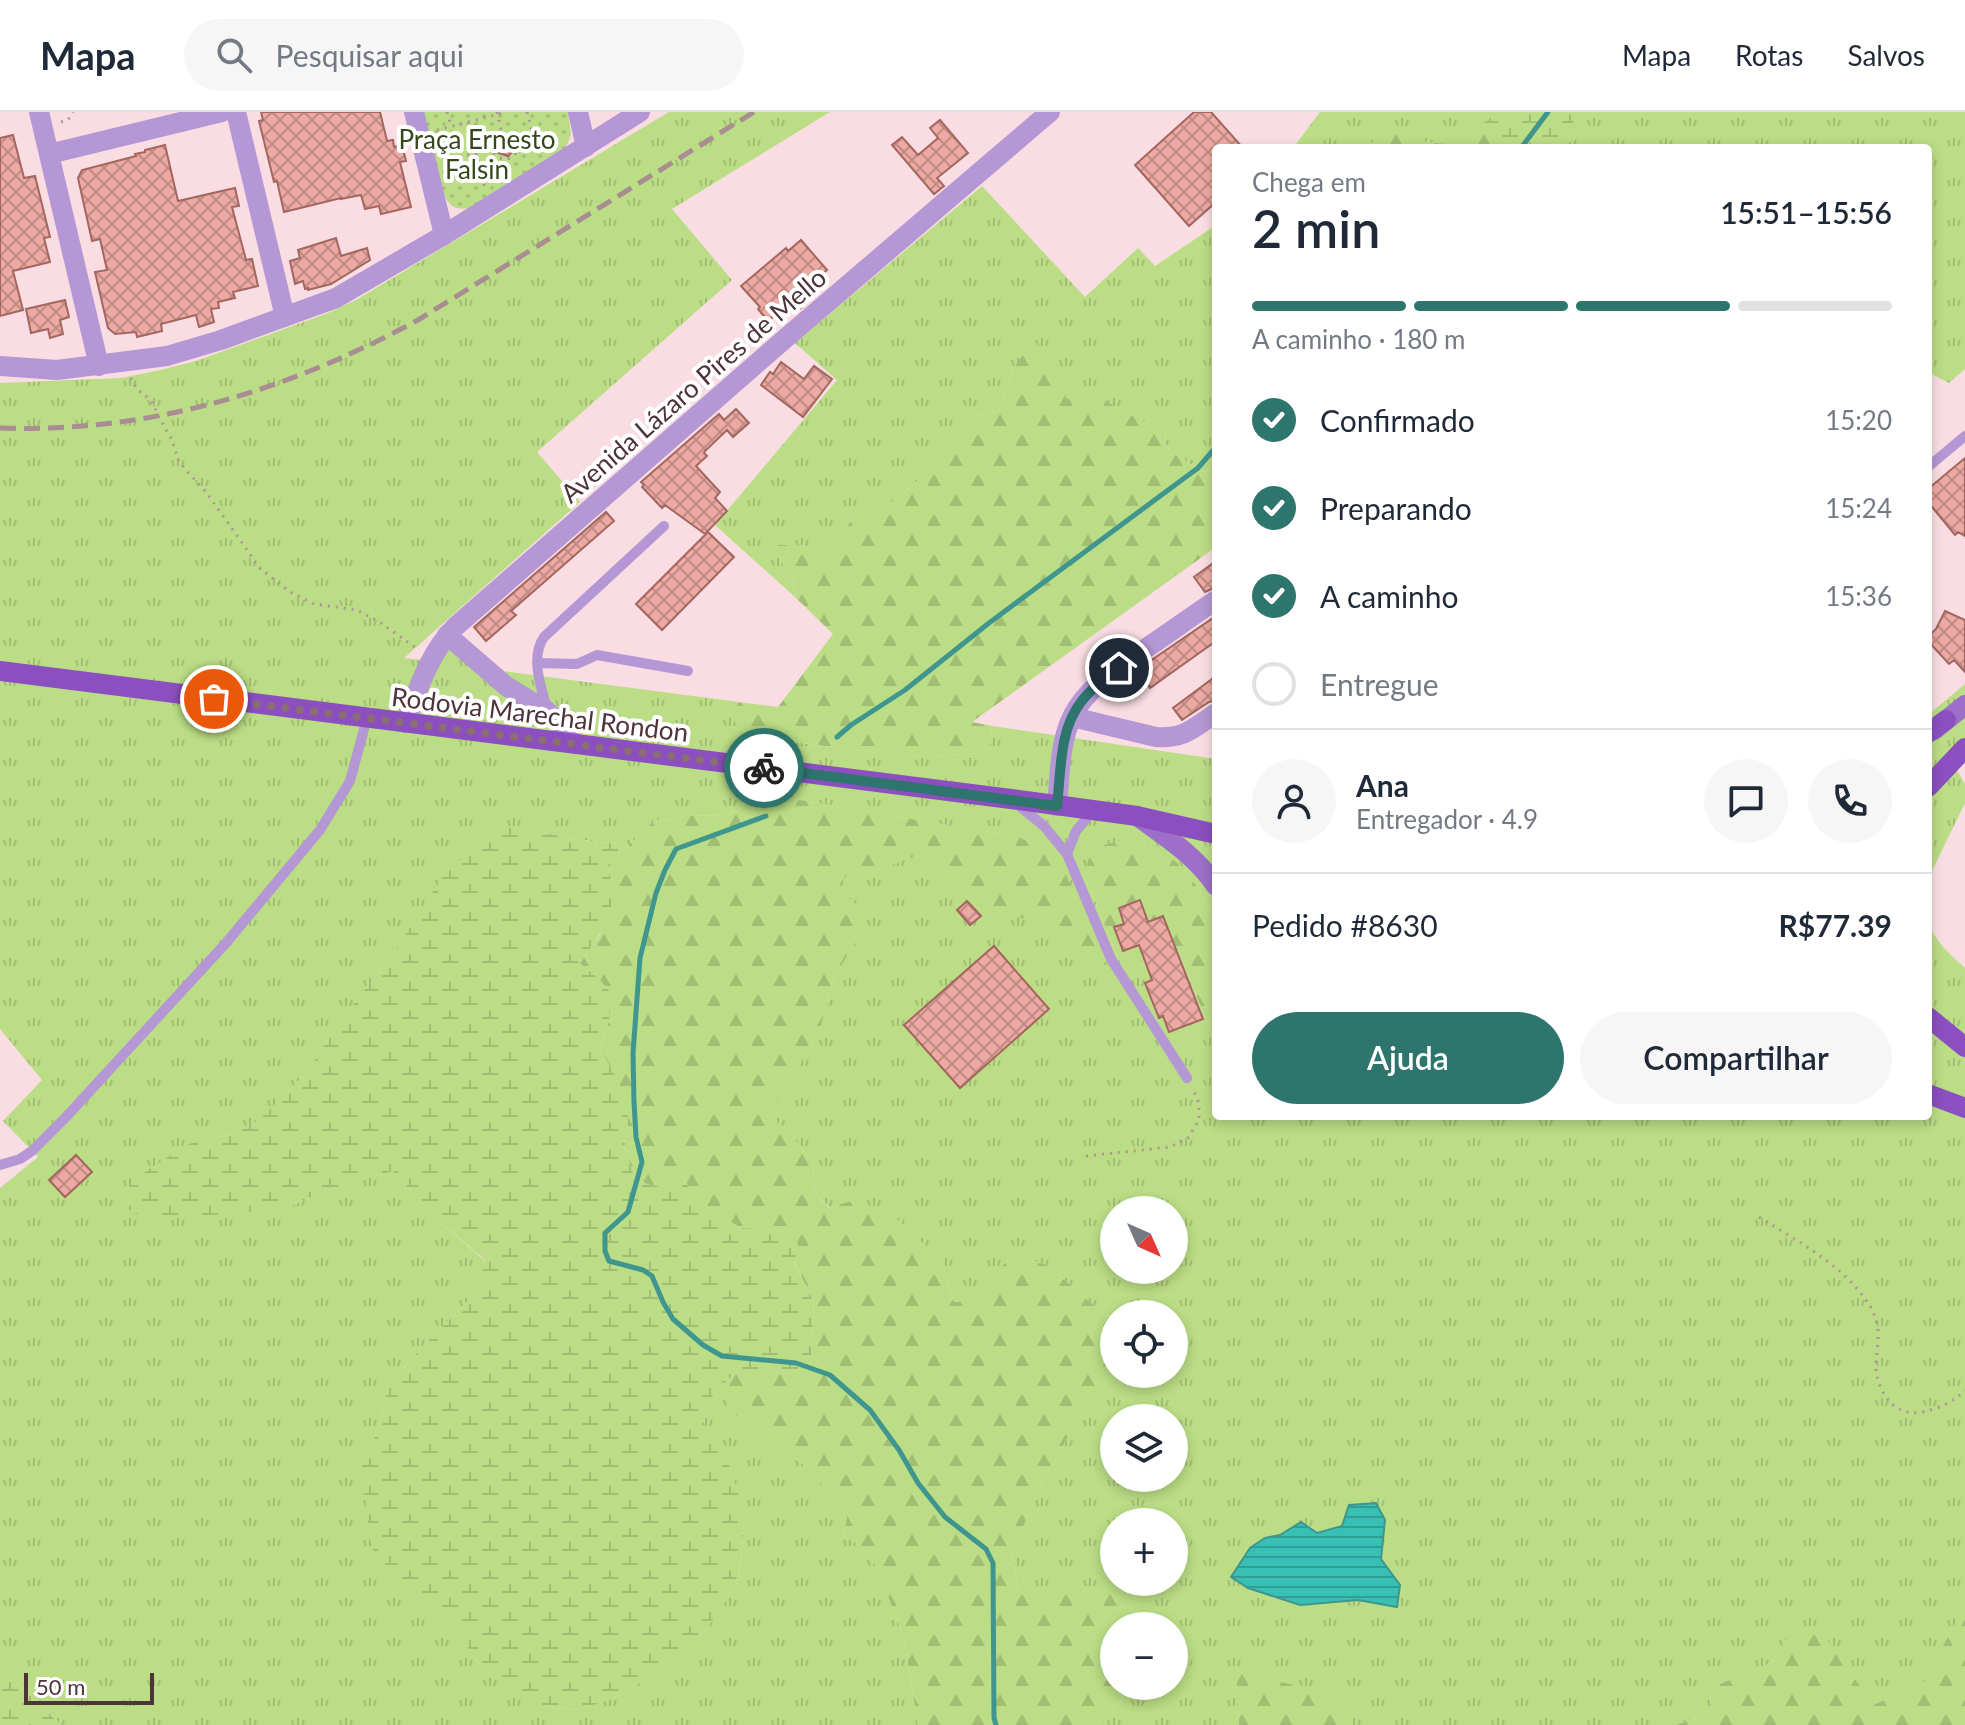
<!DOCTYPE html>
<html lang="pt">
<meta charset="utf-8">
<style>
:root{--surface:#fff;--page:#f6f6f7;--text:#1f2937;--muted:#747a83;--line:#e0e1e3;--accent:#2d756d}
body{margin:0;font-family:Lato,sans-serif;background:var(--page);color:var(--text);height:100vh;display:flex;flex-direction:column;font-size:30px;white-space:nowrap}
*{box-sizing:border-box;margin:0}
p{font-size:26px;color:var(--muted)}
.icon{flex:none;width:44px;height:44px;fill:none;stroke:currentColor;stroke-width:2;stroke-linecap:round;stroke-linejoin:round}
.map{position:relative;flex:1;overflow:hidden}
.panel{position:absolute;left:1212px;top:32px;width:720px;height:976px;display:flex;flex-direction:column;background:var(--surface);border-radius:8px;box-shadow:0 4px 12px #0003}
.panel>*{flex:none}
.needle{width:52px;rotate:135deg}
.controls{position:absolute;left:1100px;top:1084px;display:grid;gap:16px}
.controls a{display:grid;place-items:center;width:88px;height:88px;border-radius:50%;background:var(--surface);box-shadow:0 4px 12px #0003;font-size:40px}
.scale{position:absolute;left:24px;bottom:20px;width:130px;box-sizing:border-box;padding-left:8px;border:4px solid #4e3338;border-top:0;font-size:22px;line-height:28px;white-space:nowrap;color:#4e3338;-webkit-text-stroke:6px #fff;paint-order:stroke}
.pin{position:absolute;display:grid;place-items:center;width:68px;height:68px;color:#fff;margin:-34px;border:4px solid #fff;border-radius:50%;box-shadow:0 2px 8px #0007}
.courier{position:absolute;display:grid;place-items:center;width:80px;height:80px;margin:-40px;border:6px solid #2d756d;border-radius:50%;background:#fff;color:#222;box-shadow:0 2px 10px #0007}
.head em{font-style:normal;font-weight:600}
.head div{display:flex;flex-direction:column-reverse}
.head{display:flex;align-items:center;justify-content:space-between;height:136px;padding:0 40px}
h1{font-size:52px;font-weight:600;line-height:60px}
.bar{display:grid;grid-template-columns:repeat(4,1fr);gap:12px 8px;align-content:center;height:96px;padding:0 40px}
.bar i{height:10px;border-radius:6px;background:var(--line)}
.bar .current{background:var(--accent)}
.bar p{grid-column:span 4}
.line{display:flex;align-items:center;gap:20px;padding:0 40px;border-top:2px solid var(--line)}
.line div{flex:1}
.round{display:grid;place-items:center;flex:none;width:84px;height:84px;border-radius:42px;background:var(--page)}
ol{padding:0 40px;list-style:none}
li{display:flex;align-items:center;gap:24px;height:88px}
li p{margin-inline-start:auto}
li .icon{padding:8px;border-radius:50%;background:var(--accent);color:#fff;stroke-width:4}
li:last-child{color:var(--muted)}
li i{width:44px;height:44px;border:4px solid var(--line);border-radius:50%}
.cta{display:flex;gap:16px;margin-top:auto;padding:16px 40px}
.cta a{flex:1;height:92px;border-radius:48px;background:var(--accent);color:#fff;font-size:32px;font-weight:600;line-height:92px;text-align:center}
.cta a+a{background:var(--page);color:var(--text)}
header{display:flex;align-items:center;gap:48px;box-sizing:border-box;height:112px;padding:0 40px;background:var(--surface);border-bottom:2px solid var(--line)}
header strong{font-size:38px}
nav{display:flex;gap:44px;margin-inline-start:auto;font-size:28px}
.search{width:560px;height:72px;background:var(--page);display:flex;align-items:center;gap:20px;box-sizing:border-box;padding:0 28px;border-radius:44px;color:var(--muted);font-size:30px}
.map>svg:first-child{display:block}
.grass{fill:url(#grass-tufts);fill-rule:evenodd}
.forest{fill:url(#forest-firs)}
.wetland{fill:url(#wetland-marsh)}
.park{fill:url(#park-dots)}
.water{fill:url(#water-rules);stroke:#3f968f;stroke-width:2}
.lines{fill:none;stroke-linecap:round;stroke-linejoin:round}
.stream{stroke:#3f968f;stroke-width:5}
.building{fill:url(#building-cross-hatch);stroke:#a36660;stroke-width:2}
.path{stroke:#b0959a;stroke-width:3;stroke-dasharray:2 6;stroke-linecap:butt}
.lane{stroke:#b497d4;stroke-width:10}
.street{stroke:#b497d4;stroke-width:20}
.secondary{stroke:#9d6fc9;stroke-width:20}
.primary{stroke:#8b4fc0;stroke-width:20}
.rail{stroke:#a98d92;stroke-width:5;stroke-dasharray:16 8;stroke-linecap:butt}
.done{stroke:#8a6e74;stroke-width:8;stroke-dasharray:0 14.4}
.route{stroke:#2d756d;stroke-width:10}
.labels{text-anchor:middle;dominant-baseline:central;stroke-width:8;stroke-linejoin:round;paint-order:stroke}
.park-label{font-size:26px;fill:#37471c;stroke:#fff}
.street-label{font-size:26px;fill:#4e3338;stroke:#fff}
</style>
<header>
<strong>Mapa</strong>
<div class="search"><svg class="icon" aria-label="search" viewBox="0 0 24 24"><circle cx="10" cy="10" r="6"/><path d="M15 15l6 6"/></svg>Pesquisar aqui</div>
<nav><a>Mapa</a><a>Rotas</a><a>Salvos</a></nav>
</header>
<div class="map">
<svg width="1965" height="1613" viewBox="0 0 1965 1613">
<defs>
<pattern id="grass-tufts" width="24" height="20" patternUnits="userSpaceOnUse" patternTransform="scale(2)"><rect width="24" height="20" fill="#bbdd85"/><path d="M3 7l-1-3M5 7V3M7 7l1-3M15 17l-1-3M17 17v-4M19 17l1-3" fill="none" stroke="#a2be74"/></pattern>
<pattern id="forest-firs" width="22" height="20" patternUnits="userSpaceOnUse" patternTransform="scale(2)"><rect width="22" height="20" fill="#bbdd85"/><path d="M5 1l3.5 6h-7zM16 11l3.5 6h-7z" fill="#a2be74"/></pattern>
<pattern id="wetland-marsh" width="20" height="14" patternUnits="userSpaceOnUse" patternTransform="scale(2)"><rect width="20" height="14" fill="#bbdd85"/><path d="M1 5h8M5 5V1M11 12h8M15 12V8" fill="none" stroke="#a2be74"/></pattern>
<pattern id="park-dots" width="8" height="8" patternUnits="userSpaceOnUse" patternTransform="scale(2)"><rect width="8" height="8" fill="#bbdd85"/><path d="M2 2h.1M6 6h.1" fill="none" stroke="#a2be74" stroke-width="1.8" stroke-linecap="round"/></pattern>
<pattern id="water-rules" width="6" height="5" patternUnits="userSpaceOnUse" patternTransform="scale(2)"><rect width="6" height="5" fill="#39c0b4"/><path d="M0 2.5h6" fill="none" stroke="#329d93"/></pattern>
<pattern id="building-cross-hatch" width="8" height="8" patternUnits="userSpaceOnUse" patternTransform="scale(2)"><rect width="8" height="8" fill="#ecaaa2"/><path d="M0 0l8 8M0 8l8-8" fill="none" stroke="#c18b85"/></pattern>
</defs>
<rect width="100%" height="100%" fill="#f9dde2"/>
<path class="grass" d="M669,0H830L672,97L732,168L537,340L580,390L404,546L438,550L447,536L472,555L739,590L730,604L779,628L908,645L982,641L989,635L992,614L1216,647V806L1193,769L1153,735L1128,727L1104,734L1086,766L1117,844L1141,854L1178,838L1207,910L1216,920V1004H1928V810C1936,830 1949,842 1965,856V1503H1960L1923,1572L1873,1593L1787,1526L1771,1551L1710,1576L1711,1599L1676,1613H1350L1356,1601L1237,1559L1239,1613H1096L1121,1589L1131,1574H1174V1514H1144L1132,1470H1174V1410H1114V1470H1122L1082,1480H1018L1012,1440L1043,1369L1073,1316L1114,1260V1262H1174V1202H1114V1223L1110,1207L1047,1153L1015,1143L990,1165L981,1190H954L941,1148L850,1089L830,1096L815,1081L813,1050L785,1016L767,1004L820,918L833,867L860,823L841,779L844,766L859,753L882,757L914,743L951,761L961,780L980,798L1006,801L1039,810L1055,818L1094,858L1043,737L1019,725L768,683L755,685L742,696L728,703L684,704L674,707L655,708L629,733L571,727L543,720L392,844L348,898L306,961L260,1008L231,1023L196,1028L289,1094L337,1075L393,1059L432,1103L485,1149L479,1178L427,1230L388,1273L380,1314L361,1353L417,1488L451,1511L479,1551L545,1595L577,1598L617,1585L693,1536L733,1478L740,1458L744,1418L726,1344L704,1311L711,1286L723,1272L730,1298L772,1333L809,1356L847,1405L843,1424L860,1433L878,1457L904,1527L918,1613H61L0,1553V1076L38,1045L3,1009L42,968L0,917V271L121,266L156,259L196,249L328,201L356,188ZM1114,1098H1174V1158H1114ZM1114,1306H1174V1366H1114ZM1385,1408L1381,1447L1400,1473L1397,1495L1358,1488L1300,1493L1231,1465L1250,1436L1265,1426L1280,1423L1301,1410L1317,1421L1343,1414Z
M1320,0H1965V257L1949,271L1928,260V36H1511L1509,30L1461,34L1378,25L1368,36H1293Z
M982,74L1085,185L1138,136L1155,154L1216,113V354L1204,360L1171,340L1153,314L1116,296L1102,284L1065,287L1014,256L999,298L966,306L947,341L898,387L850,410L830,441L802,433L777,443L792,465L796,486L715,413L837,268L795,231Z
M1965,572V627L1949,644L1965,672V691L1928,767V603Z"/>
<path class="forest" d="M1479,14L1509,30L1511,36H1368L1377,25L1408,18L1423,30L1460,33Z
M1033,228L1063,256L1066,287L1086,280L1102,284L1116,296L1153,314L1171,340L1204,360L1216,354V435L972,610L992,614L989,635L982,641L908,645L779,628L751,622L739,615L730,603L739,590L778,595L833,522L796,486L792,465L777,443L778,433H802L830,441L850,410L898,387L947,341L966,306L999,298L1014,256Z
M769,683L1019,725L1043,737L1066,763L1107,852L1094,858L1055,818L1039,810L1006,802L980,798L961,780L951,761L915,744L882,757L859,754L844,766L841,779L861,796L860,823L833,867L820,918L767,1004L785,1016L813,1050L815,1081L829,1096L850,1089L896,1106L941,1148L954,1190H981L989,1165L1015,1143L1047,1153L1110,1207L1114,1223V1260L1073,1316L1043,1369L1012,1440L1018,1480H1082L1122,1470H1132L1144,1514H1114V1574H1131L1121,1589L1096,1613H918L904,1527L878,1457L860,1433L843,1424L847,1405L809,1356L772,1333L729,1298L723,1272L738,1259H764L790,1262L811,1250L814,1190L794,1150L781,1118L741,1116L710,1098L691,1079L681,1062C662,1078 656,1077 634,1066L625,1035L628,1008L600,935L609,909L580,851L600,823L613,779L607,754L655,708L674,707L684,704L728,703L742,696L755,685Z
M1128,727L1153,735L1175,749L1193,769L1216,806V920L1207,910L1178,838L1131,858L1123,854L1117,844L1086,766L1088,748L1104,733Z
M1960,1502L1965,1503V1613H1676L1711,1599L1710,1576L1771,1551L1787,1526L1818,1514L1873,1593L1923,1572Z
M1236,1559L1326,1581L1356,1601L1350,1613H1239Z"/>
<path class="wetland" d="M1499,0H1575L1570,36H1511L1509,30L1479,14Z
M510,714L543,720L571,727L629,733L607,754C609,762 613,771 613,779C613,807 595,830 580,851L600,868L611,881L609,909L600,935L625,983L628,1008L625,1035L634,1065C655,1077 662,1078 681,1062L691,1079L710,1098L741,1116L781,1118L798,1131L794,1151L814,1190L811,1250L790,1262L764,1259H738L723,1272L711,1286L704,1311L726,1344L738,1380L744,1418L740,1457L733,1478L693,1536L617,1585L578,1598L545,1595L509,1578L479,1551L451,1512L417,1488L371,1436L361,1353L380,1314L388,1273L427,1230L479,1178L485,1148L432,1103L393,1059L337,1075L289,1094L235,1102L157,1105L132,1101L126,1093L129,1075L139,1064L168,1045L196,1028L231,1023L260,1007L306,961L348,898L392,844L441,767L487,722Z
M0,1553L61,1613H0Z"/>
<path class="park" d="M424,0H568L571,23L566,35L469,96C457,99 449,94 444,83Z"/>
<path class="water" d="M1376,1391L1385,1408L1381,1447L1400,1473L1397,1495L1358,1488L1300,1493L1248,1476L1231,1465L1250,1436L1265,1426L1280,1423L1301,1410L1317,1421L1342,1414L1349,1393Z"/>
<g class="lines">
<path class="stream" d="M1521,36L1548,0
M837,625L851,613L905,578L989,511L1179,370L1198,356L1216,335
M766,704L676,737L665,758L656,781L640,846L633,941L634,990L636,1025L642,1050L628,1100L605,1121V1139L609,1149L643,1158L652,1164L663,1190L673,1207L703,1233L722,1244L796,1251L830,1263L870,1298L899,1338L918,1371L945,1405L986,1437L993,1451L994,1606L996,1613"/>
</g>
<path class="building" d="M261,0H380L387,29L393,28L394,35L402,33L406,49L400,50L411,95L381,102L379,94L365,97L361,83L341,87V86L284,100L277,69L274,70L259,9L263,8Z
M1194,0H1211L1243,36H1216V90L1189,114L1135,53Z
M940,8L968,41L937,66L944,74L934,82L892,33L902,25L918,43L938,26L930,16Z
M13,23L24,66L35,64L50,125L44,126L50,150L13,159L23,198L0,204V26Z
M503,24L513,27L515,37L508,44L498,41L495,31Z
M165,33L178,89L235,76L239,94L232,95L246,148L252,147L258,174L233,180L235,186L218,190L219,196L211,197L214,210L199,215L196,203L161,212L162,219L137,225L136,220L115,222L108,216L95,160L107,158L100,127L92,129L78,66L82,58L136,44L135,42L145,40V38Z
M336,126L341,144L367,136L370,148L331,172L308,178V176L305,177L303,169L295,172L290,149L300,146L298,138Z
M801,128L827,158L798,183L806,192L796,200L794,198L787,204L782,198L768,209L758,197L760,195L741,174L786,136L788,139Z
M65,188L69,205L60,208L63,222L50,226L48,217L31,221L26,197Z
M781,250L804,267L814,254L832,267L803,305L761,273L770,260L773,262Z
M736,297L749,311L733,325L727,318L705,339L704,341L707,344L696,354L720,380L715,386L727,399L705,422L665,393L662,396L642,375L644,373L641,370L719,302L724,308Z
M1965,346V424L1958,420L1955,423L1928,390V377Z
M606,400L614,409L511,499L516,503L486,529L474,515Z
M708,420L734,445L662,518L636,492Z
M1216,449V475L1205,480L1194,465Z
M1945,499L1965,508V560L1954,548L1949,552L1928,529V525L1936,517Z
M1216,504V529L1150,576L1137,558Z
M1216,564V588L1209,590L1182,608L1173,596Z
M1140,788L1148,810L1163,804L1203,907L1169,920L1163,904L1159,906L1145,871L1152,868L1139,833L1123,839L1114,815L1124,812L1119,796Z
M967,789L981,804L970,813L957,798Z
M994,834L1049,897L960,976L904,913Z
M76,1043L92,1060L65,1085L49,1068Z"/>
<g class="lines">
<path class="path" d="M447,0L451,14
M497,0L502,21
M527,0L538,43
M61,10L68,8L73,0
M468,10L485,76
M437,18L507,0
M492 34a13 13 0 1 1 26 0a13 13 0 1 1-26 0Z
M518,31L533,27
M444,49L491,37
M131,266L137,278L144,282L154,293L158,304L172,328L179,350L206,380L250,442L257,454L290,480L314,492L357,498L381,511L416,536
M1086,1044L1170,1035L1188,1026L1199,1008V991L1193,977
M1759,1105C1799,1130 1845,1154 1870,1194C1874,1201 1877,1209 1878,1217C1879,1230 1876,1242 1876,1255C1877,1279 1894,1306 1922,1300C1937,1297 1954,1290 1965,1278"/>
<path class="lane" d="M1928,355L1965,324
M538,551L577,552L597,543L688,559
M547,597C541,575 530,545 544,525L664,414
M1017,692L1044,714L1067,742L1111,847L1187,966
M1067,742L1076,719L1093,699
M0,1053L20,1047L32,1039L66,1005L226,831L320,718L350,669L367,606"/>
<path class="street" d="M39,0L99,254
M236,0L285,205
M414,0L444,123
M578,0L586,35
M49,42L222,0
M0,254L57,258L167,244L221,228L336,186L444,123L640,0
M447,523L506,574L547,599L562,613L574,632
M1072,605L1156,625C1184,627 1194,616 1216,601
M405,611C418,578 429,541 455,515L787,225L1050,0
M1057,694C1060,665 1059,630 1073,603C1088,574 1119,556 1145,537C1169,521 1192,504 1216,488"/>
<path class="secondary" d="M1934,618L1965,593
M1137,704C1166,725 1196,744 1216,774"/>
<path class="primary" d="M0,559L1011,687L1137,704L1216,722
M1928,621L1946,608
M1928,675L1965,636
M1928,905L1965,935
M1928,982L1965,996"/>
<path class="rail" d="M0,316C150,321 287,279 418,208L754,0"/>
</g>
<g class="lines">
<path class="done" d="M214,587L764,656"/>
<path class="route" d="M764,656L1057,694C1061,660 1059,618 1081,590C1091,576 1106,566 1119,556"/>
</g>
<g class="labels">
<g class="park-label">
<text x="477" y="27">Praça Ernesto<tspan x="477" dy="30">Falsin</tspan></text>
</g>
<g class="street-label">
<text transform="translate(693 273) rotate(-41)">Avenida Lázaro Pires de Mello</text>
<text transform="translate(540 602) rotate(7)">Rodovia Marechal Rondon</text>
</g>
</g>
</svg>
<div class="controls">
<a><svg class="needle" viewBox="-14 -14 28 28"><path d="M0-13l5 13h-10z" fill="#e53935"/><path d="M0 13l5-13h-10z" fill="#747a83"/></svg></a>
<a><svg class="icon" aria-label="locate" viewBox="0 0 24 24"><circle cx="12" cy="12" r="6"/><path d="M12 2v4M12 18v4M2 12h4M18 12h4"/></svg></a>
<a><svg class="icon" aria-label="layers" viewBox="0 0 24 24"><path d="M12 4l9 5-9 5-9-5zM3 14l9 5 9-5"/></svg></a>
<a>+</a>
<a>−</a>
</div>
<div class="scale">50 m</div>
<div class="pin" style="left:214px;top:587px;background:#ea580c"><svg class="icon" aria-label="bag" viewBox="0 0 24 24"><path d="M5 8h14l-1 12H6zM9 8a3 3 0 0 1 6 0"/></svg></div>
<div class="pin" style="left:1119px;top:556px;background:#1f2937"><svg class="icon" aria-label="home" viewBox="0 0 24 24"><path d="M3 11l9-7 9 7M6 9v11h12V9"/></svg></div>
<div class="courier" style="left:764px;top:656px"><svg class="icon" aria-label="bike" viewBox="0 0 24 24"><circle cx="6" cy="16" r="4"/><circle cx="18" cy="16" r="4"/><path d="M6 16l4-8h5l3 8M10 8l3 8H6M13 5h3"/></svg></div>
<section class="panel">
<div class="head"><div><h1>2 min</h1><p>Chega em</p></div><em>15:51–15:56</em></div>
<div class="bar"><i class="current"></i><i class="current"></i><i class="current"></i><i></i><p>A caminho · 180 m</p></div>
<ol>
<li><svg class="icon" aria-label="check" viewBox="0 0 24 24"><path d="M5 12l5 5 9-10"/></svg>Confirmado<p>15:20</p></li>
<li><svg class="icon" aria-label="check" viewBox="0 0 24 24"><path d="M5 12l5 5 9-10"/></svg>Preparando<p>15:24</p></li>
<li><svg class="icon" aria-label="check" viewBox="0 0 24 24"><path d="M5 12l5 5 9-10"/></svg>A caminho<p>15:36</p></li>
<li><i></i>Entregue</li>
</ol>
<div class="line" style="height:144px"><a class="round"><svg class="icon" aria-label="person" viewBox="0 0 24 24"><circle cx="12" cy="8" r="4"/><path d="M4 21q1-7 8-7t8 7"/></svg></a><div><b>Ana</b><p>Entregador · 4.9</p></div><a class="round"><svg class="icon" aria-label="chat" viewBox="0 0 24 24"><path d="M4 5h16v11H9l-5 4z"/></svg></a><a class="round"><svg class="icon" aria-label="phone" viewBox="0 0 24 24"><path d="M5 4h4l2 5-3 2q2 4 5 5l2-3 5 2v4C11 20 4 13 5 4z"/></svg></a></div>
<div class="line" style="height:104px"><div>Pedido #8630</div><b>R$77.39</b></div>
<div class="cta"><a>Ajuda</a><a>Compartilhar</a></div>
</section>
</div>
